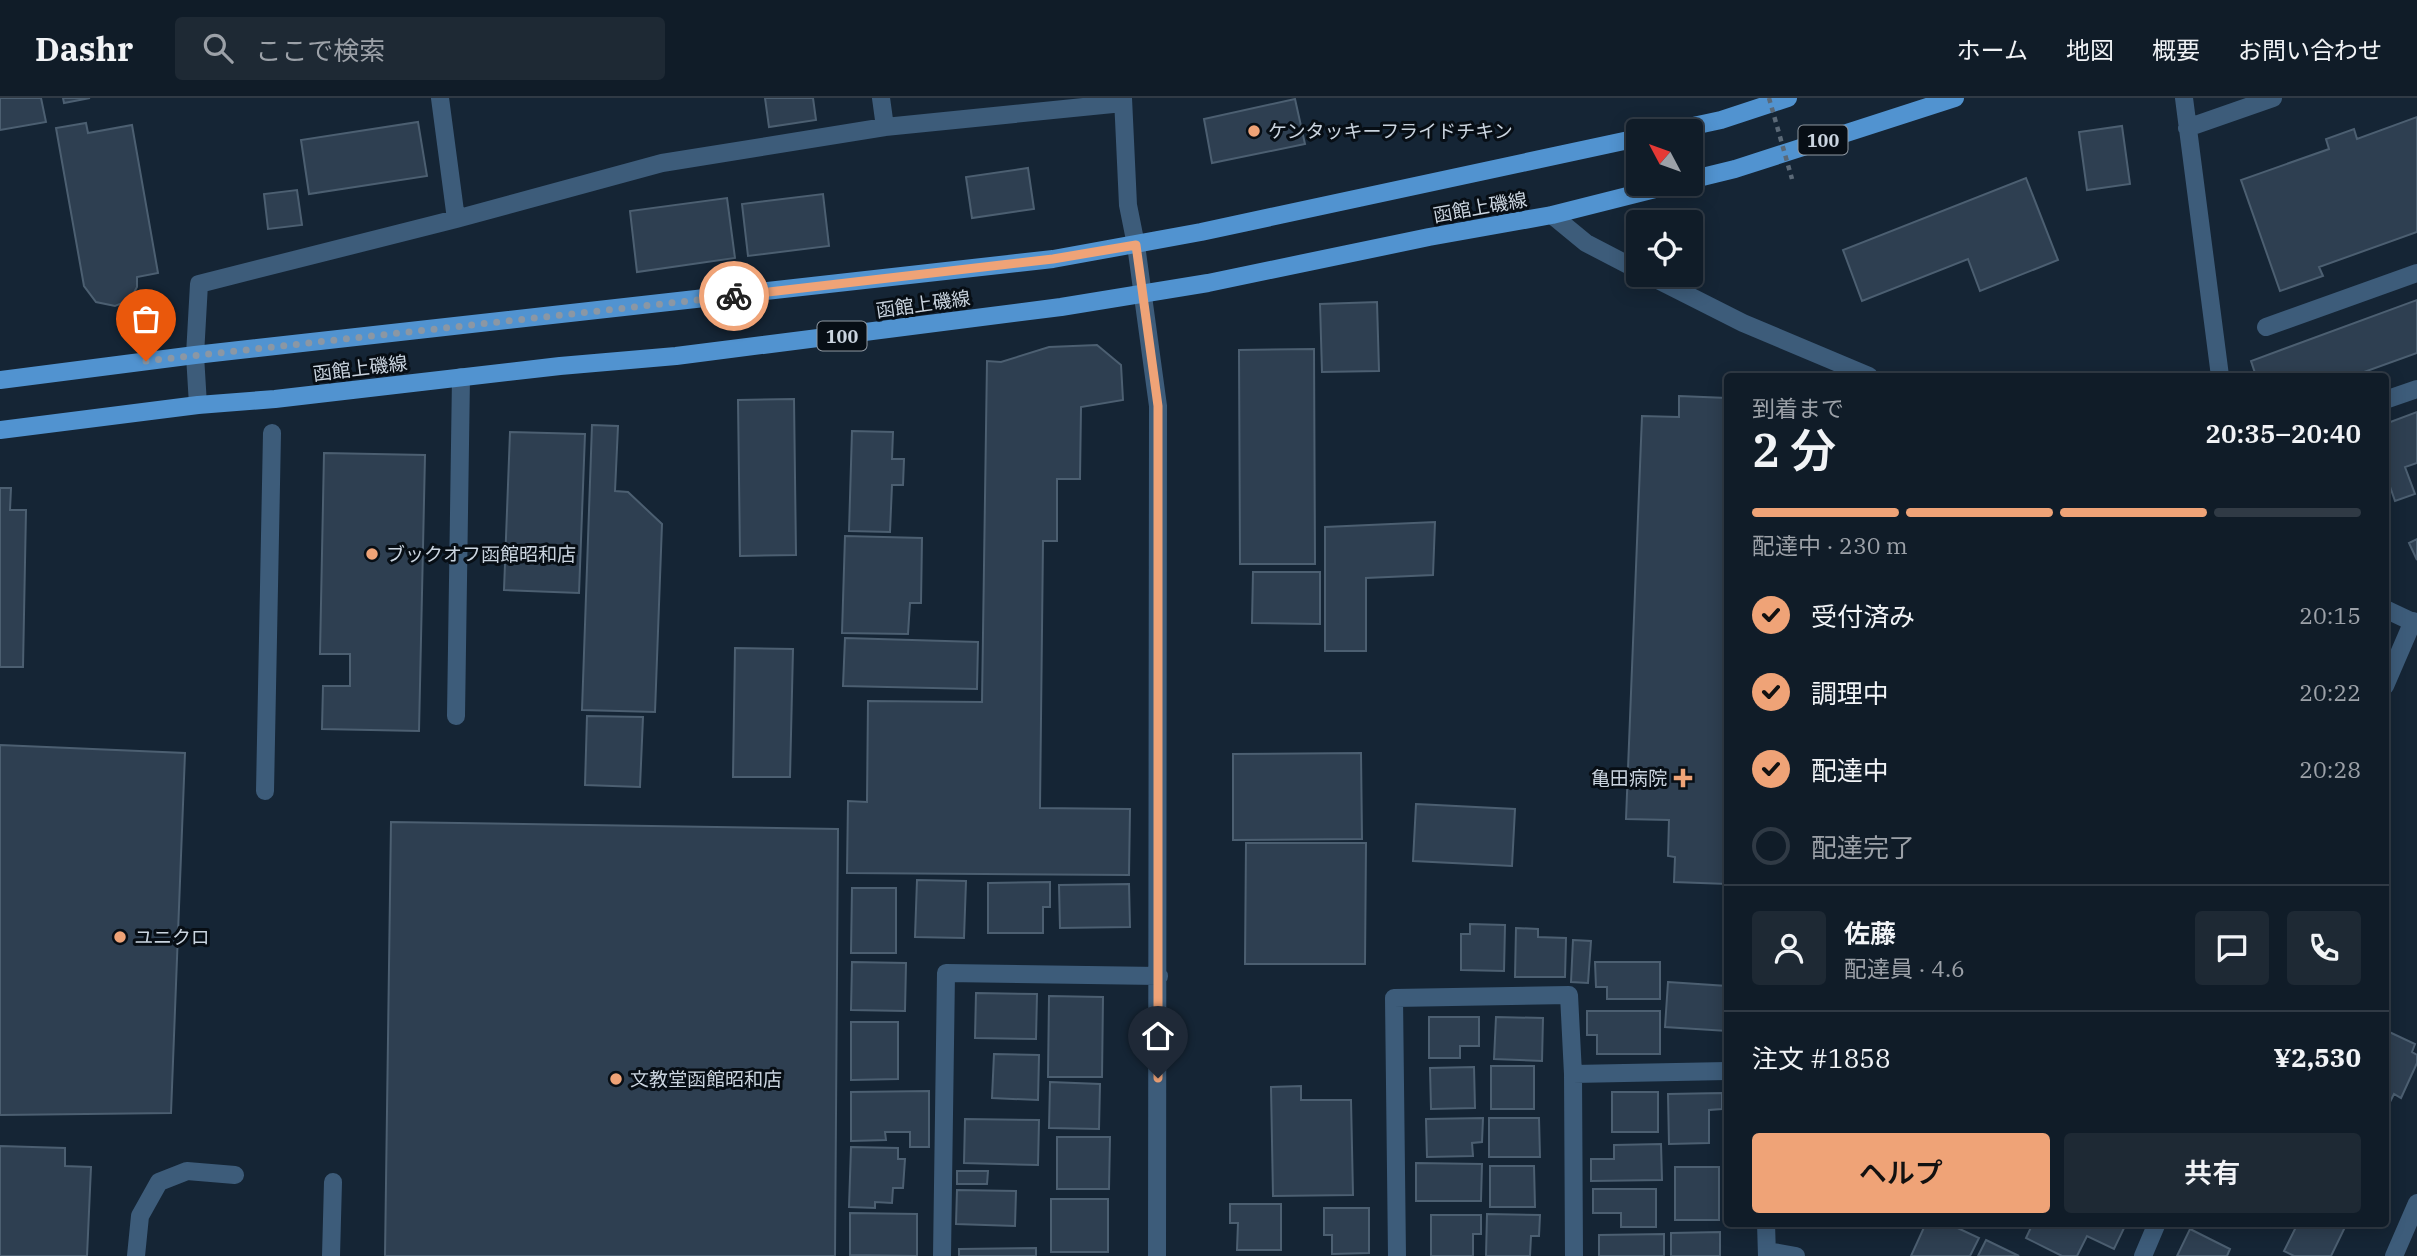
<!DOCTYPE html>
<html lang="ja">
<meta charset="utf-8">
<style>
:root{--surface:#101c28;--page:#1e2934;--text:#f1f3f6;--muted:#9ca1a8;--line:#303a45;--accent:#efa377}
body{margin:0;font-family:"IBM Plex Serif","Noto Sans JP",serif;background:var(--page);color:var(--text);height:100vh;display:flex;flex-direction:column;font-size:26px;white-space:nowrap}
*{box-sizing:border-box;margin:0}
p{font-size:23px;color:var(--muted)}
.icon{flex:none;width:38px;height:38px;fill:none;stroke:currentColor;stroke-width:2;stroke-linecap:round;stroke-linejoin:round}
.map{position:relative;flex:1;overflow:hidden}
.panel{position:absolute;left:1724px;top:275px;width:665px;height:854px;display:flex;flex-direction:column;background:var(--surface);border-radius:7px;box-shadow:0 4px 18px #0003,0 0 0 2px var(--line)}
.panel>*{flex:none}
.needle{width:46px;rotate:311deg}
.controls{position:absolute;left:1626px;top:21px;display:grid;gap:14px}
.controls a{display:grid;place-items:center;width:77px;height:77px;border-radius:7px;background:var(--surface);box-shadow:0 4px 18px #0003,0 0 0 2px var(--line);font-size:35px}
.pin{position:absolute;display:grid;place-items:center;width:60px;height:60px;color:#fff;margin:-72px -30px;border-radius:50% 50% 50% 0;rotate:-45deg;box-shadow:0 0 7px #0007}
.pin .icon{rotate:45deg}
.courier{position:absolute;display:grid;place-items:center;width:70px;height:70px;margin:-35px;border:5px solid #efa377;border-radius:50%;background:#fff;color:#222;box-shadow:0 2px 9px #0007}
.headline em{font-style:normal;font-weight:600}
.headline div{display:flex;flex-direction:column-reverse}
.headline{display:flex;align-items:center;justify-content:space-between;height:119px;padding:0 28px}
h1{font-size:46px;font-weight:600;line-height:52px}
.bar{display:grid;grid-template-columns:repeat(4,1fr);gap:10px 7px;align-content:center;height:84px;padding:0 28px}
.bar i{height:9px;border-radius:5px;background:var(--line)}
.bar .current{background:var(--accent)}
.bar p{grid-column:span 4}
.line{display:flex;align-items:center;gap:18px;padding:0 28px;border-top:2px solid var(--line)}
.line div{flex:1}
.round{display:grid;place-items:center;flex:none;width:74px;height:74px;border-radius:7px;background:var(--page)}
ol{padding:0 28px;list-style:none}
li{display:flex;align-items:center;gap:21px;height:77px}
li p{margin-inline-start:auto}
li .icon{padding:7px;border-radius:50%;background:var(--accent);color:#111;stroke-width:4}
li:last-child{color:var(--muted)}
li i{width:38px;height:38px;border:4px solid var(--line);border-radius:50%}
.primary-button{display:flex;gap:14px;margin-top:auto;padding:14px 28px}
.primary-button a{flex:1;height:80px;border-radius:7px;background:var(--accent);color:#111;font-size:28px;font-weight:600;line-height:80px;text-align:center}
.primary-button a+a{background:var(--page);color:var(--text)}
header{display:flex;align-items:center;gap:42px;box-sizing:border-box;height:98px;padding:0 35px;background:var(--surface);border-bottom:2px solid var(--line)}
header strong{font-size:33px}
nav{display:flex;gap:38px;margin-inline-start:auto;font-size:24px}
.search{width:490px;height:63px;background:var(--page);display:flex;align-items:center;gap:18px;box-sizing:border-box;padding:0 24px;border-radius:7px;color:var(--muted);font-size:26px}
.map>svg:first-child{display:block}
.building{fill:#2e3f51;stroke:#4c5f71;stroke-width:2}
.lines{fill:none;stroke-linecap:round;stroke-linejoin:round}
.minor{stroke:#3d5c7a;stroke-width:18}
.major{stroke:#5193d0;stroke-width:18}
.path-bridge{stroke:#5b6977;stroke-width:4.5;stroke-dasharray:5 5;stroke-linecap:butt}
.done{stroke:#8b97a4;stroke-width:7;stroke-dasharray:0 12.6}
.route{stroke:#efa377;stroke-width:9}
.poi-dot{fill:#efa377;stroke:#070e15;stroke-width:2.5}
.labels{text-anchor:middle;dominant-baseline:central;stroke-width:6;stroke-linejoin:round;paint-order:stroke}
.shield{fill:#070e15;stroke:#9099a2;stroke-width:2}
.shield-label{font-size:18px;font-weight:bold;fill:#cad4df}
.poi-label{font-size:19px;fill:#cad4df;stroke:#070e15;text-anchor:start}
.street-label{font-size:19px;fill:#cad4df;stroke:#070e15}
</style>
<header>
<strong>Dashr</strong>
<div class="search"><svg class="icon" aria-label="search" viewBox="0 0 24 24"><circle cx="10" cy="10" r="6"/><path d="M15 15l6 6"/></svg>ここで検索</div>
<nav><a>ホーム</a><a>地図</a><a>概要</a><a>お問い合わせ</a></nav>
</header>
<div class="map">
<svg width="2417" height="1158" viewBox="0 0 2417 1158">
<rect width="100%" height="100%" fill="#152535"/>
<path class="building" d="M0,0H41L46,24L0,32Z
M63,0H90L64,5Z
M765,0H813L816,22L769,29Z
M1295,1L1305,46L1212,65L1204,21Z
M2417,19V134L2319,169L2323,178L2280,193L2241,82L2329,51L2326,41L2354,31L2357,41Z
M418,24L427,78L309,96L301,42Z
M86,25L88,35L132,27L158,175L137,179V189L132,198L125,204L115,208L96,204L84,188L56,30Z
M2122,28L2130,86L2087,92L2079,34Z
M1028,70L1034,111L972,120L966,79Z
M2026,80L2058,162L1980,193L1968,161L1862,203L1843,152Z
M297,92L302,127L268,131L264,96Z
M823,96L829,148L748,158L742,106Z
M727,100L735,160L637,174L630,113Z
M2417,202V255L2353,278H2256L2251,263Z
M1377,204L1379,273L1322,274L1320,206Z
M1097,247L1121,267L1123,302L1081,309L1080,381H1057V443H1043L1040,710L1130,711L1129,777L847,775L848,703L867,704L868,603L982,604L987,263L1001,264L1049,249Z
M1314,251L1315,466H1240L1239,252Z
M1679,298L1727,300V786L1674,784L1675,759L1668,758L1669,722L1626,721L1642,318L1679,319Z
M794,301L796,457L740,458L738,302Z
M2417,314V365L2405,369L2415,396L2395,403L2385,374V326Z
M592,327L618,328L615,393L628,394L662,426L655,614L582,612Z
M852,333L893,334L892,361H904L903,387H892L890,434L849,433Z
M510,334L585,336L579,495L504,492Z
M324,355L425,357L419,633L322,631L323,588H350V556H320Z
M0,390H11L10,412H26L23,569H0Z
M1435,424L1433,477L1366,480V553H1325V429Z
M845,438L922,440L921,505H910L908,536L842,535Z
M2417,441V462L2409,445Z
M1253,474H1320V526L1252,525Z
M845,540L978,544L977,591L843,588Z
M735,550L793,551L790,679H733Z
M587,618L643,619L640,689L585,687Z
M0,647L185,655L171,1015L0,1017Z
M1361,655L1362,741L1233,742V656Z
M1416,706L1515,711L1512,768L1413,763Z
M391,724L838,731L835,1158H385Z
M1246,745H1366L1365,866H1245Z
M917,782L966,783L964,840L915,839Z
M1050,784V809H1043V835H988V785Z
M1129,786L1130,829L1060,830L1059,787Z
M852,790H896V855H851Z
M1470,826L1505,827L1504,873L1461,872V836H1470Z
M1516,830L1538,831V839L1566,840L1565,879H1515Z
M1573,842L1591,843L1588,885L1571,884Z
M852,864L906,865L905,913L851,912Z
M1595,864H1660V901H1607V889H1596Z
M1668,884L1727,888V933L1665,929Z
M976,895L1037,896L1036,941L975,940Z
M1049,898L1103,899L1102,979H1048Z
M1587,913H1660V956H1597V937H1587Z
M1429,919H1479V948H1460V960H1429Z
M1496,919L1543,920L1542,963L1494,961Z
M851,924H898V981L851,982Z
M2385,932L2415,946L2412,954L2417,957V965L2401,1000L2394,996L2388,1008L2385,1007Z
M994,956L1039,957L1038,1002L992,1000Z
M1491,968H1534V1011H1491Z
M1474,969L1475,1010L1431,1011L1430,970Z
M1050,984L1100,986L1099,1031L1049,1030Z
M1301,988V1002H1351L1353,1097L1273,1098L1271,989Z
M929,993V1049H910V1034H885L886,1042L851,1043V994Z
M1612,994H1658V1034H1612Z
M1722,995V1011L1709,1012V1045L1669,1046L1668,996Z
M1483,1020L1482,1044L1472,1045L1473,1058L1427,1059L1426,1021Z
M1489,1020H1539L1540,1059H1489Z
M965,1021L1039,1022L1038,1067L964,1065Z
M1057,1039H1110L1109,1091H1057Z
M1661,1046L1662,1082L1591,1083V1061H1614V1047Z
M0,1048L65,1050V1068L91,1069L87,1158H0Z
M851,1049L898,1050V1061H905L903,1090H893L892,1105L875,1104V1110L849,1109Z
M1416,1065L1482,1066L1481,1103H1416Z
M1490,1068H1534L1535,1109H1490Z
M1675,1069H1719V1122H1675Z
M957,1073H988L987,1086H957Z
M1593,1091H1656V1129H1621V1115H1593Z
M957,1092L1016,1093L1015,1128L956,1126Z
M1051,1101H1108V1154H1051Z
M1230,1106H1281V1152H1237L1238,1125H1230Z
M1324,1110H1369V1155L1332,1156V1137H1324Z
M850,1115L917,1116V1158L850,1157Z
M1487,1116L1540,1117L1539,1138H1531L1530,1158H1486Z
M1431,1117H1481V1136H1473V1158H1431Z
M1926,1125H1947L1979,1140L1970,1158H1911Z
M2033,1125H2125L2126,1126L2114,1151L2087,1138L2077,1158H2062L2026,1140Z
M2298,1125H2347L2331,1158H2294L2284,1153Z
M2190,1131L2230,1151L2227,1158H2177Z
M1720,1134V1158H1671V1135Z
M1664,1136V1158H1599V1137Z
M1986,1142L2019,1158H1978Z
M1036,1150V1158H959V1151Z"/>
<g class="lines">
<path class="minor" d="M440,0L456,121
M881,0L885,29
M1123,0L1128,107L1136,147L1158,308L1157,1158
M2184,0L2220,278
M2187,30L2273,0
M1552,117L1586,145L1638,172
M1648,177L1743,225L1869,278
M2266,229L2417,175
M2385,302L2417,291
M198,307L195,257L199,186L456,121L662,65L885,29L1123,5
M2385,511L2417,526
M2385,588L2413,523
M456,618L461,279
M265,693L272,335
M1573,976L1727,973
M1766,1125L1767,1158
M1767,1153L1796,1158
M136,1158L140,1118L159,1084L187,1073L235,1077
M331,1158L333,1084
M942,1158L946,875L1159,878
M1397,1158L1394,900L1569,897L1573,976L1574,1158
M2143,1158L2157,1125
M2394,1158L2417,1105"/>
<path class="major" d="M1670,33L1721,22L1788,0
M1690,82L1735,71L1955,0
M0,282L195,257L1053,161L1201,134L1638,40
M0,332L198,307L275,301L560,268L676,258L1061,209L1208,185L1429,139L1552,117L1675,86"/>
<path class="path-bridge" d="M1769,0L1792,81"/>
</g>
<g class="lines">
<path class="done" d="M146,263L734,198"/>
<path class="route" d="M734,198L1053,161L1136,147L1158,308V980"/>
</g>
<g class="poi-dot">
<circle cx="1254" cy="33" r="7"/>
<circle cx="372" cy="456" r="7"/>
<path d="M1679.5 669.5h7v7h7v7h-7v7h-7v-7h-7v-7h7z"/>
<circle cx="120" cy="839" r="7"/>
<circle cx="616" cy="981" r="7"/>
</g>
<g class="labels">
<g class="shield">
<rect x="1798.5" y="27.5" width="49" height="29" rx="5"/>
<rect x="817.5" y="223.5" width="49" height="29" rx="5"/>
</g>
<g class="shield-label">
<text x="1823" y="42">100</text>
<text x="842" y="238">100</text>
</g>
<g class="poi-label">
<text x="1268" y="33">ケンタッキーフライドチキン</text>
<text x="386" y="456">ブックオフ函館昭和店</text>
<text x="1667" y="680" text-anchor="end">亀田病院</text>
<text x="134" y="839">ユニクロ</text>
<text x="630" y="981">文教堂函館昭和店</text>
</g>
<g class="street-label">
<text transform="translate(1480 109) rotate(-10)">函館上磯線</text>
<text transform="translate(923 206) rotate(-8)">函館上磯線</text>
<text transform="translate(360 270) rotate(-7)">函館上磯線</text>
</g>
</g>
</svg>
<div class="controls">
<a><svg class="needle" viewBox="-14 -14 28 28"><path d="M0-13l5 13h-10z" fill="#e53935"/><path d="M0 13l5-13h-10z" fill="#9ca1a8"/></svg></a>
<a><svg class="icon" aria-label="locate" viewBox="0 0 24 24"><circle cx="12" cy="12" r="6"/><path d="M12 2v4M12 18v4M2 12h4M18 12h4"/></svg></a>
</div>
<div class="pin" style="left:146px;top:263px;background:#ea580c"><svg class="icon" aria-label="bag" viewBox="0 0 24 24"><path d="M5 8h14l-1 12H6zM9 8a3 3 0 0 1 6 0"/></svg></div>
<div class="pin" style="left:1158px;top:980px;background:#1f2937"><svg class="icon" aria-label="home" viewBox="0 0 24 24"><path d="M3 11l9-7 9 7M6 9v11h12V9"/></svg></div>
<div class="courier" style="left:734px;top:198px"><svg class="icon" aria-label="bike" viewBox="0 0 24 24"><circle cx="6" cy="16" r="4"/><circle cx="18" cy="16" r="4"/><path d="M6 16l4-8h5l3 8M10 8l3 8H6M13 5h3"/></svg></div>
<section class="panel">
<div class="headline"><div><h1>2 分</h1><p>到着まで</p></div><em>20:35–20:40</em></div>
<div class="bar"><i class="current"></i><i class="current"></i><i class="current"></i><i></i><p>配達中 · 230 m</p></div>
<ol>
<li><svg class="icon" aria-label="check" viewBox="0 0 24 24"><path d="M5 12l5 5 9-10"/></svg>受付済み<p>20:15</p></li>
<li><svg class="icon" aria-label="check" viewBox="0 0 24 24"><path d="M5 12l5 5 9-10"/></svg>調理中<p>20:22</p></li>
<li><svg class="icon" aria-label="check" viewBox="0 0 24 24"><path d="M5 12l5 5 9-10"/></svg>配達中<p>20:28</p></li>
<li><i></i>配達完了</li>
</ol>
<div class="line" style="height:126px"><a class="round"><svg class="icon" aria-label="person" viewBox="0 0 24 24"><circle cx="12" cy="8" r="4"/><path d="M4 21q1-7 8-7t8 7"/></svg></a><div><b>佐藤</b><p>配達員 · 4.6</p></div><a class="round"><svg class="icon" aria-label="chat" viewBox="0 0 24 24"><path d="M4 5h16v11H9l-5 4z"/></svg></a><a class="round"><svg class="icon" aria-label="phone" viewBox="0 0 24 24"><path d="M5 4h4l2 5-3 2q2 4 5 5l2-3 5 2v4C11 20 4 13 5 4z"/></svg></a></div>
<div class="line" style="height:91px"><div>注文 #1858</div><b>¥2,530</b></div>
<div class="primary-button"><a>ヘルプ</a><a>共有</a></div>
</section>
</div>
